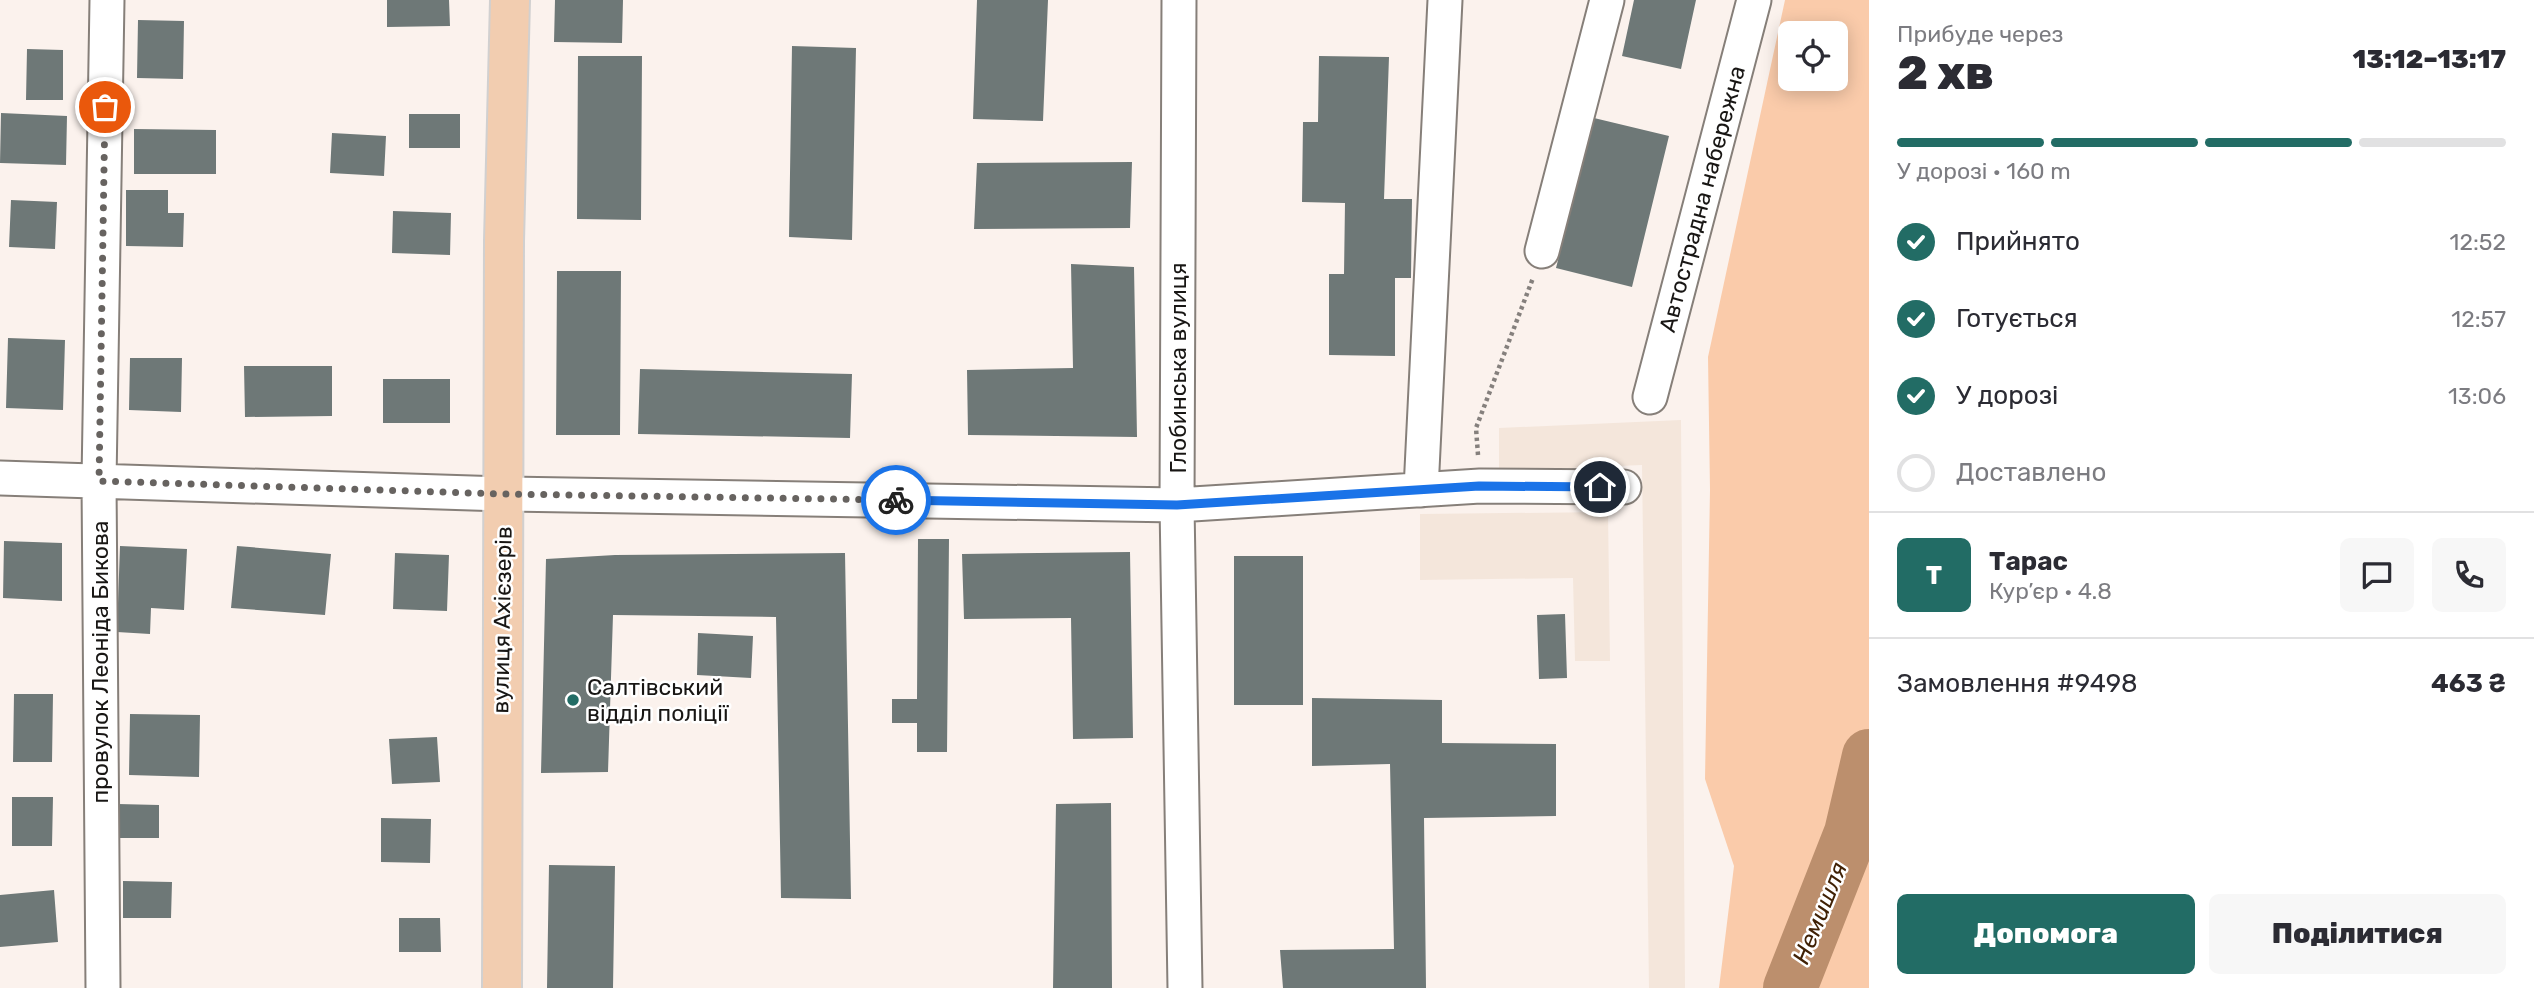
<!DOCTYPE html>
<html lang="uk">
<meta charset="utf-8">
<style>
:root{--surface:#fff;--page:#f7f7f7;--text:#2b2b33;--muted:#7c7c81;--line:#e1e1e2;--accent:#226c65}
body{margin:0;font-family:Rubik,sans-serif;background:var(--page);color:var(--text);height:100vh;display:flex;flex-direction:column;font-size:26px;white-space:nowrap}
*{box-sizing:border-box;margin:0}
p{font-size:23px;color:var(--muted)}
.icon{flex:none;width:38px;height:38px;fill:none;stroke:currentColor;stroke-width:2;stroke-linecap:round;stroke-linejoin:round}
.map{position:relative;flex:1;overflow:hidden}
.details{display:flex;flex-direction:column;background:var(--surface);width:665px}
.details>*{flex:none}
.controls{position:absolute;left:1778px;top:21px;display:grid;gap:14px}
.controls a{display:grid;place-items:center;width:70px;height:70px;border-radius:10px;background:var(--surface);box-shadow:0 4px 18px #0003;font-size:35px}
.pin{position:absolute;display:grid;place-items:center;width:60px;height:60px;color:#fff;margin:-30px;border:4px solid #fff;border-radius:50%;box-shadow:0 2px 7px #0007}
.courier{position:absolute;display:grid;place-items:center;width:70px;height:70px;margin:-35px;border:5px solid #1a73e8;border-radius:50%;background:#fff;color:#222;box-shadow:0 2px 9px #0007}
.head em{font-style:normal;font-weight:800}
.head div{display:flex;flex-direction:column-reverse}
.head{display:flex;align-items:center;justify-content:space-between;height:119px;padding:0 28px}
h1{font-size:46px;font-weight:800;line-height:52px}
.bar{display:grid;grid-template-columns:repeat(4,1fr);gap:10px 7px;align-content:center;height:84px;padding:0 28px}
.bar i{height:9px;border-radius:5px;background:var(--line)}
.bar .on{background:var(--accent)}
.bar p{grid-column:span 4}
.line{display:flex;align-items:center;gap:18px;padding:0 28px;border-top:2px solid var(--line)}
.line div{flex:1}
.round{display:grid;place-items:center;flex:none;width:74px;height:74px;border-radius:10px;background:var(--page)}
ol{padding:0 28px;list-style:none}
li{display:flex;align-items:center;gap:21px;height:77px}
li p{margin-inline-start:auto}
li .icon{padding:7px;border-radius:50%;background:var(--accent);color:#fff;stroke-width:4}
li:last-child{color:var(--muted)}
li i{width:38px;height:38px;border:4px solid var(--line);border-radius:50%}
.primary-button{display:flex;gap:14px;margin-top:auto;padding:14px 28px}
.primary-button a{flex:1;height:80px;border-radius:10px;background:var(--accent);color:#fff;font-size:28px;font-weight:800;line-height:80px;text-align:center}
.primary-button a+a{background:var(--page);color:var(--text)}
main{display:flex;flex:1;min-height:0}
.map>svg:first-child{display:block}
.built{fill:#f4e6db}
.green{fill:#facbaa;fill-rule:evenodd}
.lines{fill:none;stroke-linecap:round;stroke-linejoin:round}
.river{stroke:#bc8f6d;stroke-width:54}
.building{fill:#6e7877}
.minor-casing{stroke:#867f79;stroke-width:37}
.major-casing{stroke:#d1d0d0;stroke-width:42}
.path{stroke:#85807d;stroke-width:4.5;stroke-dasharray:3.5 3.5;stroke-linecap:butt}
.minor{stroke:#fff;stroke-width:33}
.major{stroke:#f2cdb0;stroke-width:38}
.done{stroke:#676360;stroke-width:7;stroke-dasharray:0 12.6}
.route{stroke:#1a73e8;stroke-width:9}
.poi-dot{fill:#226c65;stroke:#fff;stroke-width:2.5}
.labels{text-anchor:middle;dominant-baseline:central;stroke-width:5;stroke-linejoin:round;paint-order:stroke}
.street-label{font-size:23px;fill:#181614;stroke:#fff}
.poi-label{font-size:23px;fill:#181614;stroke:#fff;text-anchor:start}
.water-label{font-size:24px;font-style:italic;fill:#402105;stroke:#fff}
</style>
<main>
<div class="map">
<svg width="1869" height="988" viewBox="0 0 1869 988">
<rect width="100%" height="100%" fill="#fbf2ed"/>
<path class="built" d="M1681,420L1685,988H1649L1642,465L1499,471V428Z
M1608,512L1610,661H1575L1573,578L1420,580V514Z"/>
<path class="green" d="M1785,0H1869V988H1719L1734,866L1705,779L1710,490L1708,357ZM1790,33H1836V79H1790Z"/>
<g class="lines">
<path class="river" d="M1790,988L1851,833L1869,756"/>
</g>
<path class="building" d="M387,0H449L450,26L387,27Z
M555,0H623L622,43L554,42Z
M977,0H1048L1043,121L973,119Z
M1634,0H1696L1681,69L1622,56Z
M138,20L184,21L183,79L137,78Z
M792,46L856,48L852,240L789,237Z
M27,49L63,50V100H26Z
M578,56H642L641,220L577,219Z
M1319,56L1389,57L1384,199H1412L1411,278H1395V356L1329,355V274H1344L1345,203L1302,202L1303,122H1318Z
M1,113L67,116L66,165L0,163Z
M409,114H460V148H409Z
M1594,118L1669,136L1632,287L1556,268Z
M134,129L216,130V174H134Z
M332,133L386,136L384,176L330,173Z
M1132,162L1130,228L974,229L977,163Z
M126,190H168V213H184L183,247L126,246Z
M11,200L57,202L55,249L9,247Z
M393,211L451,213L450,255L392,253Z
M1071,264L1134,267L1137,437L968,435L967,370L1073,368Z
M557,271H621L620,435H556Z
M8,338L65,340L63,410L6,408Z
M130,358H182L181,412L129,410Z
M244,366H332V416L245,417Z
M640,369L852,374L850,438L638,434Z
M383,379H450V423H383Z
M918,539H949L947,752H917V723H892V699H917Z
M4,541L62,543V601L3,598Z
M120,546L187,549L184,610L151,608L150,634L117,632Z
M237,546L331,554L325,615L231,608Z
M1130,552L1133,738L1073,739L1071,618L964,619L962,554Z
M395,553L449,555L447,611L393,609Z
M845,553L851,899L781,898L776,617L613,615L608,772L541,773L546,559L615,555Z
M1234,556H1303V705H1234Z
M1565,614L1567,678L1539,679L1537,615Z
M698,633L753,636L751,678L697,675Z
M14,694H53L52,762H13Z
M1312,698L1442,700V743L1556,744V816L1424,818L1426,988H1283L1280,950L1394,949L1390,764L1312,766Z
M130,714L200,715L199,777L129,775Z
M437,737L440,782L392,784L389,739Z
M12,797H53L52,846H12Z
M1111,803L1112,988H1053L1056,804Z
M118,804L159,805V838H118Z
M381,818L431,819L430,863L381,862Z
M549,865L615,866L613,988H547Z
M123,881L172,882L171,918H123Z
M54,890L58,942L0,947V895Z
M399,918H440L441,952H399Z"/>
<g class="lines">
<defs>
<path id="minor" d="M1179,0L1177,505L1185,988
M1542,251L1607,0
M1650,397L1754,0
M0,478L503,494L1177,505L1480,486L1624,487
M1421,490L1445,0
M103,988L99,481L107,0"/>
<path id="major" d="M502,988L504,241L510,0"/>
</defs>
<use href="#minor" class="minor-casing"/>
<use href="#major" class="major-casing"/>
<path class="path" d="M1478,455L1476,428L1533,278"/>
<use href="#minor" class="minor"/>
<use href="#major" class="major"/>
</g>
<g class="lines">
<path class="done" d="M105,107L99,481L503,494L896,500"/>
<path class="route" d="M896,500L1177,505L1479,486L1600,487"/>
</g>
<circle class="poi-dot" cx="573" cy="700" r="7"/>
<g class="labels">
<g class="street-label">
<text transform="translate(1702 199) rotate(-75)">Автострадна набережна</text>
<text transform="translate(1178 368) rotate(-90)">Глобинська вулиця</text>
<text transform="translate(502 620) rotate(-89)">вулиця Ахієзерів</text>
<text transform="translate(100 662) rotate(-90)">провулок Леоніда Бикова</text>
</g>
<g class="poi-label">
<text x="587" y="687">Салтівський<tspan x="587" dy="26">відділ поліції</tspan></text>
</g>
<g class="water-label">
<text transform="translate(1820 913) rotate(-68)">Немишля</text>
</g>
</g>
</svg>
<div class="controls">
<a><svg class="icon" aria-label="locate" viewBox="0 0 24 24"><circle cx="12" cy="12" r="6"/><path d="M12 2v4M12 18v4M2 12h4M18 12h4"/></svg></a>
</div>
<div class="pin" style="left:105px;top:107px;background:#ea580c"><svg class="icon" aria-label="bag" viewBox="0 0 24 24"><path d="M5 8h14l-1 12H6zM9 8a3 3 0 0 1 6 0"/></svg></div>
<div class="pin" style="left:1600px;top:487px;background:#1f2937"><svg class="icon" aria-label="home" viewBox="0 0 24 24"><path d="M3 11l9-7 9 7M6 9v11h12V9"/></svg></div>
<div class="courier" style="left:896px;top:500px"><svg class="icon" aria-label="bike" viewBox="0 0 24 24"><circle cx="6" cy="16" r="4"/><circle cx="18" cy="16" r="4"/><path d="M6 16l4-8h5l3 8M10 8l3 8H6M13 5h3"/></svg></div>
</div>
<section class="details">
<div class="head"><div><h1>2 хв</h1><p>Прибуде через</p></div><em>13:12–13:17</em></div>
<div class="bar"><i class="on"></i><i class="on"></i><i class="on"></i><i></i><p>У дорозі · 160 m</p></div>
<ol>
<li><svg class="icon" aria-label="check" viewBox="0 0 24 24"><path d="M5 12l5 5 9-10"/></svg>Прийнято<p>12:52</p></li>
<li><svg class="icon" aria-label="check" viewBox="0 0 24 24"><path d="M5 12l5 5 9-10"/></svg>Готується<p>12:57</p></li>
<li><svg class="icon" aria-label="check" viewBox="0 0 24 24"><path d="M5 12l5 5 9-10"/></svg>У дорозі<p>13:06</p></li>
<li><i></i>Доставлено</li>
</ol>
<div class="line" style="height:126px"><b class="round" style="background:var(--accent);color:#fff">Т</b><div><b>Тарас</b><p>Кур’єр · 4.8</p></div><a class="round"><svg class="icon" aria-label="chat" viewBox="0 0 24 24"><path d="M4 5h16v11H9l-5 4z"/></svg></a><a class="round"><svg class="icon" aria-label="phone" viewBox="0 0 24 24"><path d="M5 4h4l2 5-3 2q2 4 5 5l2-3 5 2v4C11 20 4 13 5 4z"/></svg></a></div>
<div class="line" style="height:91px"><div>Замовлення #9498</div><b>463 ₴</b></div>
<div class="primary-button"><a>Допомога</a><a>Поділитися</a></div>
</section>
</main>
